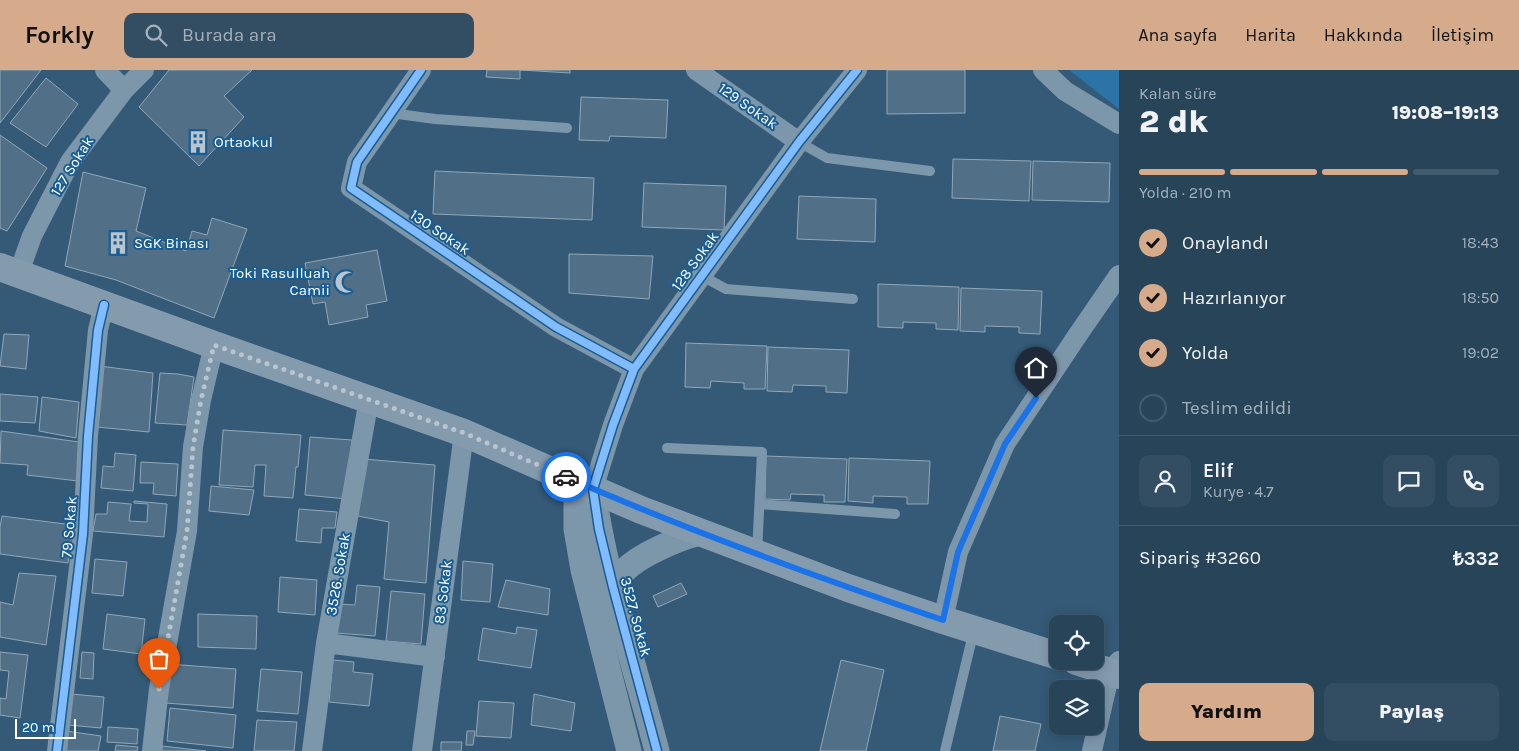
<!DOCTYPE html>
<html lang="tr">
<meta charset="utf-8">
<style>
:root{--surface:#274459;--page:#334e62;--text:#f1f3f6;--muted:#a4b0ba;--line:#435c6f;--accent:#d6ab8b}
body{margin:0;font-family:Karla,sans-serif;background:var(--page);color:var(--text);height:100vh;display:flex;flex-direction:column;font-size:19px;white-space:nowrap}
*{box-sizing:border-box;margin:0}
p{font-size:16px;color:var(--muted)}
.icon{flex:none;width:28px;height:28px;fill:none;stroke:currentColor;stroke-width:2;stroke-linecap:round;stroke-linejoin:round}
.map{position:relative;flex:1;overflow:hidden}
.drawer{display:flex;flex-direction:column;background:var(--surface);width:400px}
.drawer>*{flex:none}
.tools{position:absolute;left:1049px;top:545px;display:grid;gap:10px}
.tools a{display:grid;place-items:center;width:55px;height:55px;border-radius:10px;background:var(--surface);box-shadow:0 2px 12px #0003,0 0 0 1px var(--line);font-size:25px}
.scale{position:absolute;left:15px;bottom:12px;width:61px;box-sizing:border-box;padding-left:5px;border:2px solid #fff;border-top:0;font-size:14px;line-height:18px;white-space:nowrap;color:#fff;-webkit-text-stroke:4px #195d92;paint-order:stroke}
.pin{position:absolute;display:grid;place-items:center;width:42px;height:42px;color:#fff;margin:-51px -21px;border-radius:50% 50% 50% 0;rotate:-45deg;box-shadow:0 0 5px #0007}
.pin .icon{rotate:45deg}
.courier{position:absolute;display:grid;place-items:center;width:50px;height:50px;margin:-25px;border:4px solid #1a73e8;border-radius:50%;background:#fff;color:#222;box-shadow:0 1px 6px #0007}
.summary em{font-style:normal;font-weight:800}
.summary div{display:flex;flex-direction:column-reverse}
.summary{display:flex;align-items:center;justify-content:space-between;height:85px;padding:0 20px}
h1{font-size:32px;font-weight:800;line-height:38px}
.bar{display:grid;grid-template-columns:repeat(4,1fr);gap:8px 5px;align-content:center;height:60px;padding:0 20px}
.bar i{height:6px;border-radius:4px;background:var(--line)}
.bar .on{background:var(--accent)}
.bar p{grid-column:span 4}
.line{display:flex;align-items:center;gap:12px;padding:0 20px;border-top:1px solid var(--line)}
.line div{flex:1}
.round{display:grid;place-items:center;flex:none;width:52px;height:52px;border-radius:10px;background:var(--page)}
ol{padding:0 20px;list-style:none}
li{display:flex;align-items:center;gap:15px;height:55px}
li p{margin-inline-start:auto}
li .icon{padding:5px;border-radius:50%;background:var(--accent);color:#111;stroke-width:4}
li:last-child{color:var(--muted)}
li i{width:28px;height:28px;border:2px solid var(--line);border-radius:50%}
.button{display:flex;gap:10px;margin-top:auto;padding:10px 20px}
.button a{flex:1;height:58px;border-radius:10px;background:var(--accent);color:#111;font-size:20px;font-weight:800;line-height:58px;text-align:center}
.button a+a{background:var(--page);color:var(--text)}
header{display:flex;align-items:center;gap:30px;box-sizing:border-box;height:70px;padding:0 25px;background:var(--accent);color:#111}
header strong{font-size:24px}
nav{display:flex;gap:28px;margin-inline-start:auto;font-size:18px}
.search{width:350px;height:45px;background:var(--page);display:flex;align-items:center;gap:12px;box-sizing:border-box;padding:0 18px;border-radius:10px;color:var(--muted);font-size:19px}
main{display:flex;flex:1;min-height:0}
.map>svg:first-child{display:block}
.green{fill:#2c73a8}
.building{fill:#516f86;stroke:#91a7b8}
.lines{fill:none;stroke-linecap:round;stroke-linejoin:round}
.service{stroke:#7c96aa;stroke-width:10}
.minor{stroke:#7c96aa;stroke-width:20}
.tertiary{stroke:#7c96aa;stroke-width:25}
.secondary{stroke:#849bae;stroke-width:28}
.cycleway-casing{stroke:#195d92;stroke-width:11}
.cycleway{stroke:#80bcff;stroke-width:8}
.done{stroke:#b8c5cf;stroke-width:5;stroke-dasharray:0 9}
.route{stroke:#1a73e8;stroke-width:6}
.labels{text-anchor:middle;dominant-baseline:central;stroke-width:4;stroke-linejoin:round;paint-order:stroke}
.street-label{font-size:15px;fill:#fff;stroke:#195d92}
.poi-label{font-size:15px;fill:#fff;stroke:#195d92;text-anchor:start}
</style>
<header>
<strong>Forkly</strong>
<div class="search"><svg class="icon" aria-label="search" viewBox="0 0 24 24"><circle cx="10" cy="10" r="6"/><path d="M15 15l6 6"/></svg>Burada ara</div>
<nav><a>Ana sayfa</a><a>Harita</a><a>Hakkında</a><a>İletişim</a></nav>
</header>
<main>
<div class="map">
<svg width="1119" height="681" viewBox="0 0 1119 681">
<rect width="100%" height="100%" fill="#345a77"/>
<path class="green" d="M1069,0H1119V39Z"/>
<path class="building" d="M0,0H41L0,53Z
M169,0H252L224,26L244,47L199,96L139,37Z
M487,0H570V3L520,0V9L486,7Z
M887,0H965V43L887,44Z
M46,8L78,34L46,77L10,53Z
M581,27L668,30L666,68L610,66L609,71L579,70Z
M0,65L47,98L7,161L0,158Z
M953,89L1031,91L1029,131L952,128Z
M1033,91L1110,93L1109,132L1032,130Z
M435,101L594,108L592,150L433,144Z
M83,102L146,118L136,161L186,181L192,161L207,165L212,148L247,159L214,248L116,210L65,196Z
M644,113L726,116L724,160L642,157Z
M799,126L876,129L875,172L797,169Z
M377,180L387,231L366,235L368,247L329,255L325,232L313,234L305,193Z
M569,184L653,186L649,229L569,223Z
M878,214L959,217L958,260L936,259V253L903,252V258L878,257Z
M961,218L1042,221L1040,264L1019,263V257L985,256V262L960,261Z
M4,264L29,265L26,299L0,296Z
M686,273L767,276L765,319H744V313L711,311L710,318L685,317Z
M768,277L849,280L847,323L826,322V316L793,315L792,322L767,321Z
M100,296L153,303L149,362L97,357Z
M160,303L178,304L194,307L187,355L155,353Z
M0,324L38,327L35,353L0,351Z
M42,327L79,332L76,368L39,361Z
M223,360L301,365L298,397H296L293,428L264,426L266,395H255L253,417L219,415Z
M1,361L79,372L78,411L27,405L28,395L0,393Z
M310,367L352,370L347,429L305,425Z
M115,383L136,385L133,421L101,418L103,396L114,397Z
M766,386L847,389L845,432H824V425L791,424L790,430L765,429Z
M849,388L930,391L928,434H907V427L873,426V433L848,431Z
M363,389L435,395L426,513L384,509L389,452L358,446Z
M141,392L178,394L176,426L153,424L154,413H140Z
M211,416L254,420L249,445L209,441Z
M134,431L167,434L164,467L93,461L96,444H107L108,432L131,434L129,451L147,452L148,434L134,433Z
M299,439L337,442L335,458H322L321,473L296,471Z
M2,446L73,455L68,493L0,484V457Z
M95,489L127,492L123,526L92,523Z
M463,491L493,494L490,532L461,530Z
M19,503L56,506L46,575L0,567V532L13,535Z
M280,507L317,510L315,545L278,542Z
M506,510L550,519L548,545L498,537Z
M681,513L687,524L658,537L653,526Z
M357,515L380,517L375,566L336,563L339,534L355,535Z
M391,521L425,524L421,574L386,571Z
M107,544L145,549L141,584L103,579Z
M198,544L257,546L256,579L198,577Z
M517,557L537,560L531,598L478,590L483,558L516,564Z
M0,582L28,585L20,648L0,645V628L6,629L9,601L0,600Z
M82,582L94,583L93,609L80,608Z
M333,590L354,592L353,602L373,604L369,636L329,632Z
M841,590L884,600L866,681H820Z
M168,594L236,599L233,638L165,633Z
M261,599L302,602L298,644L257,641Z
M71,624L104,627L101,658L68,655Z
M534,624L575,633L571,661L531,655Z
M479,631L514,633L511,668L476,666Z
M170,638L236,645L233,678L167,671Z
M1000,646L1041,654L1035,681H993Z
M257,650L297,652L294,681H254Z
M108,657L138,659L137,674L107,672Z
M66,661L101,666L98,681H63Z
M467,661H475L473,675H466Z
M441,672H462L461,681H441Z
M116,675L138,677L137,681H115Z
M162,676L206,681H162Z"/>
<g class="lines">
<path class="service" d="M391,43L435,49L567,58
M799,72L827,88L930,101
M702,206L726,219L853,229
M667,378L762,382L757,483
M760,434L895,444
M945,681L974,560"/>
<path class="minor" d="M105,0L124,20
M421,0L357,92L351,118L556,257L634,299
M696,0L799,72
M1043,0L1065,21L1119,54
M18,205L32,166L70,92L124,20L144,0
M593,419L613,355L634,299L799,72L857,0
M943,550L958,482L1005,374L1077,266L1119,205
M326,573L435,587
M57,681L83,464L88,366L98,260L104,235
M152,681L159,619L187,461L193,377L201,330L214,275
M312,681L326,573L369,329
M422,681L464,363
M1092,681L1110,602L1119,591"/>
<path class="tertiary" d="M576,411V459L583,500L629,681
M593,419C606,508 634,594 657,681
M613,517C616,512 620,506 624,501C639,485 679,468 700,463"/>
<path class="secondary" d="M0,197L214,275L464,363L641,440L848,518L943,550L1058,586
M1076,591L1119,605"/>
<defs>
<path id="cycleway" d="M421,0L357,92L351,118L556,257L634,299
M57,681L83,464L88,366L98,260L104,235
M657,681L613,517L599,459L593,419L613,355L634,299L799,72L857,0"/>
</defs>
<use href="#cycleway" class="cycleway-casing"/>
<use href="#cycleway" class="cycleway"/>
</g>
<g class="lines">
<path class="done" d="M159,619L187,461L193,377L201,330L214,275L464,363L566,407"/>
<path class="route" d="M566,407C689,461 816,507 943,550L958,482L1005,374L1036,328"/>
</g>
<defs>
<symbol id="building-bare" viewBox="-9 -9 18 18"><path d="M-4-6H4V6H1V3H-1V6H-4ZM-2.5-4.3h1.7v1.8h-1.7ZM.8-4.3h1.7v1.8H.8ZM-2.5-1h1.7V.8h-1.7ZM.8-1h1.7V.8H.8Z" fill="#b8c5cf" stroke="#195d92" stroke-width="2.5" paint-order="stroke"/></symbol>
<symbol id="mosque-bare" viewBox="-9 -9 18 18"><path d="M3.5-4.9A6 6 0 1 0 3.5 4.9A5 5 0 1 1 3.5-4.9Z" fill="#b8c5cf" stroke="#195d92" stroke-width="2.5" paint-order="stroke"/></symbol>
</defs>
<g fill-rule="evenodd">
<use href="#building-bare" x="182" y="56" width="32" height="32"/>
<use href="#building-bare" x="102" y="157" width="32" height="32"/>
<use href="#mosque-bare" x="330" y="196" width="32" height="32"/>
</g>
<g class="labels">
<g class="street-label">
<text transform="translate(748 36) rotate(35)">129 Sokak</text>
<text transform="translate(72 96) rotate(-58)">127 Sokak</text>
<text transform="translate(440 162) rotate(34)">130 Sokak</text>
<text transform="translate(695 191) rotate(-54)">128 Sokak</text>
<text transform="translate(69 457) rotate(-85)">79 Sokak</text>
<text transform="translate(338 504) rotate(-80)">3526. Sokak</text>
<text transform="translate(443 522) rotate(-83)">83 Sokak</text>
<text transform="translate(636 547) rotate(75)">3527. Sokak</text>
</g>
<g class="poi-label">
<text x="214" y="72">Ortaokul</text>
<text x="134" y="173">SGK Binası</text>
<text x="330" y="203" text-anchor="end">Toki Rasulluah<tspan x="330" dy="17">Camii</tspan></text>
</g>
</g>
</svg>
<div class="tools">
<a><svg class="icon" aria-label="locate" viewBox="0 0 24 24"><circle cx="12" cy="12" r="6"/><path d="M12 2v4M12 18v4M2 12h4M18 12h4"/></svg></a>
<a><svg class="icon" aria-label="layers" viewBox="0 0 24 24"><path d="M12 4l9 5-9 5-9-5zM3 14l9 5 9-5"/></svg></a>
</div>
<div class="scale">20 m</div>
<div class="pin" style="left:159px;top:619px;background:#ea580c"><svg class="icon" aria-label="bag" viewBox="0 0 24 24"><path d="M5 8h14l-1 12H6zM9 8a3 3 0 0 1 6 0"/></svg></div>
<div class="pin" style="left:1036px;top:328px;background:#1f2937"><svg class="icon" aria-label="home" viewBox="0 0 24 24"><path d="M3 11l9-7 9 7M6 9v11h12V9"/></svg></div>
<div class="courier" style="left:566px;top:407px"><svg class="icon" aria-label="car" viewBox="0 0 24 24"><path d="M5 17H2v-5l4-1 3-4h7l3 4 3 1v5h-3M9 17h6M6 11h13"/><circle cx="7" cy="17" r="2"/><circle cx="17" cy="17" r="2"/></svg></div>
</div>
<section class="drawer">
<div class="summary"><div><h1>2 dk</h1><p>Kalan süre</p></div><em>19:08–19:13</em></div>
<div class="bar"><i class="on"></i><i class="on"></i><i class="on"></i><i></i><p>Yolda · 210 m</p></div>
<ol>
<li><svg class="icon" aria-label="check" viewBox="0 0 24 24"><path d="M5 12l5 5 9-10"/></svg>Onaylandı<p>18:43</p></li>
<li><svg class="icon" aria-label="check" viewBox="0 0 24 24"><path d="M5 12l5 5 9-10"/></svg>Hazırlanıyor<p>18:50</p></li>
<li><svg class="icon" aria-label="check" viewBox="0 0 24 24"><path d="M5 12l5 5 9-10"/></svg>Yolda<p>19:02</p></li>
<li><i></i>Teslim edildi</li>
</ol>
<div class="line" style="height:90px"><a class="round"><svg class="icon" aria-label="person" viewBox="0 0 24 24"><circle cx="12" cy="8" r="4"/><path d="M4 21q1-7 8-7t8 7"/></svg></a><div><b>Elif</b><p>Kurye · 4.7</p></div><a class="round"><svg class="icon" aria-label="chat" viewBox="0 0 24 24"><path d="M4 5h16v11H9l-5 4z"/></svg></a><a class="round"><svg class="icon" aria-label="phone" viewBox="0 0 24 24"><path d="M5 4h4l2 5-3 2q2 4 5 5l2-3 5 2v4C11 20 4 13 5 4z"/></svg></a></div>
<div class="line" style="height:65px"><div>Sipariş #3260</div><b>₺332</b></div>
<div class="button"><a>Yardım</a><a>Paylaş</a></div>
</section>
</main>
